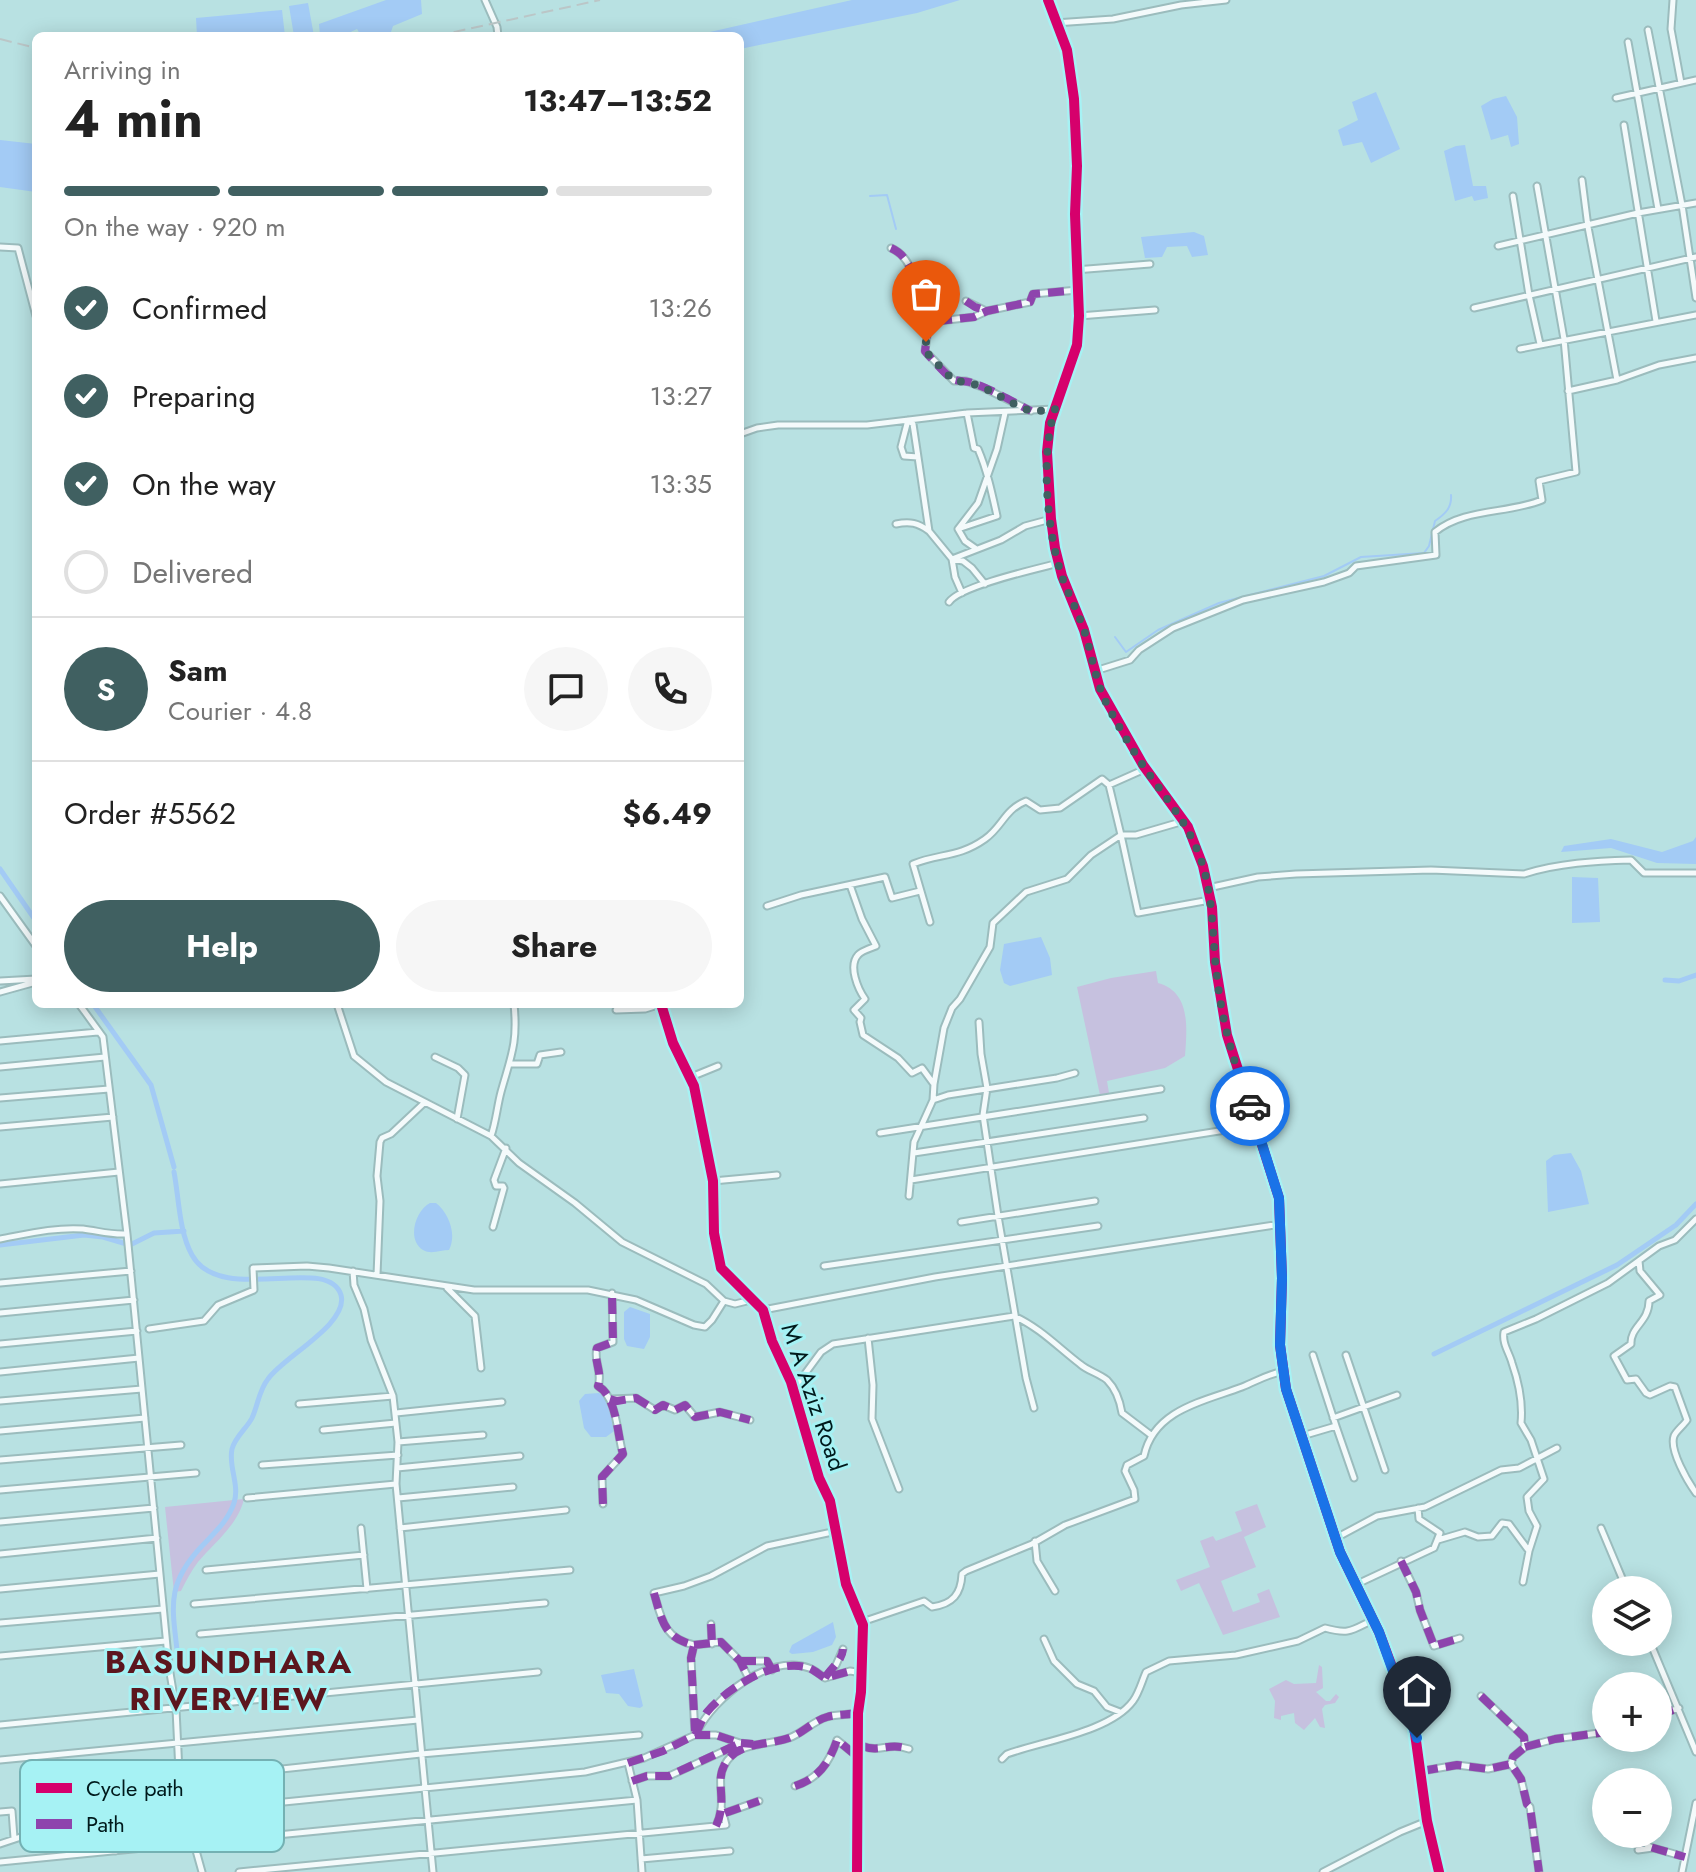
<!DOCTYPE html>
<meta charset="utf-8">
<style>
:root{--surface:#fff;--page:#f6f6f6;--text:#222;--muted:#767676;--line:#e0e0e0;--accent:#406061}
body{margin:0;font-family:Jost,sans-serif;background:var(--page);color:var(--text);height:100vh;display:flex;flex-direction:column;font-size:30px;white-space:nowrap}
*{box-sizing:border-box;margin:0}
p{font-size:26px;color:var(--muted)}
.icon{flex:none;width:44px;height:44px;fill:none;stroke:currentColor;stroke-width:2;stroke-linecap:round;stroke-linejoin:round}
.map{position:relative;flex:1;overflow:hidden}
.panel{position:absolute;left:32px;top:32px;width:712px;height:976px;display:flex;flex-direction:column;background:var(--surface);border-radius:12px;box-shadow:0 4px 20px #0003}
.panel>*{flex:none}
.buttons{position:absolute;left:1592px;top:1576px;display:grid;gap:16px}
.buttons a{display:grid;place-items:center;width:80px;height:80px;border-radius:50%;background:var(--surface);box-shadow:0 4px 20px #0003;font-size:40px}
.pin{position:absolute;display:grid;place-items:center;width:68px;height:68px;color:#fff;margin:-82px -34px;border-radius:50% 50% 50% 0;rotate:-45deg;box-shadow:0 0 8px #0007}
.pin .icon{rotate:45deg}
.courier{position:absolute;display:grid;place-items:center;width:80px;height:80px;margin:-40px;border:6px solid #1a73e8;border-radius:50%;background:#fff;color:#222;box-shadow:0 2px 10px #0007}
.headline em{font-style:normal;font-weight:700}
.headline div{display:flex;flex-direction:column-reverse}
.headline{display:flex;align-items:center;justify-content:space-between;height:136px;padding:0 32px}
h1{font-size:52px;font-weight:700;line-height:60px}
.bar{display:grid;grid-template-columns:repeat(4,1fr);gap:12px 8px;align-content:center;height:96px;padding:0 32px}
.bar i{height:10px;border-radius:6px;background:var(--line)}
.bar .selected{background:var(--accent)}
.bar p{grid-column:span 4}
.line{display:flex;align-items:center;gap:20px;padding:0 32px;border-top:2px solid var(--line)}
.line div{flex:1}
.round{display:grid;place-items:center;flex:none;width:84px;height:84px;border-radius:42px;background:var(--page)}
ol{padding:0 32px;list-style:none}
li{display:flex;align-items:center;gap:24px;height:88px}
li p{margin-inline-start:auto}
li .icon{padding:8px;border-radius:50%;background:var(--accent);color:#fff;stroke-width:4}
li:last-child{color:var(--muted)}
li i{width:44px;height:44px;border:4px solid var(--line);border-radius:50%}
.primary-button{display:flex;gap:16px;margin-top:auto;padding:16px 32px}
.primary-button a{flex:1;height:92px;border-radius:48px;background:var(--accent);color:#fff;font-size:32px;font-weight:700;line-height:92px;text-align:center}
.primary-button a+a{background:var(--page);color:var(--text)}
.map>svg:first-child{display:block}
.green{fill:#c6c1df}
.water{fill:#a3cbf5}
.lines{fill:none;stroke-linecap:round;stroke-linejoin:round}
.stream{stroke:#a3cbf5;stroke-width:2}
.canal{stroke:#a3cbf5;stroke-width:5}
.street-casing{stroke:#9bbcbd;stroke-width:9}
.street{stroke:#f4fafb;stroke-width:5}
.rail{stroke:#bbc6c7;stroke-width:2;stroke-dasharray:12 6;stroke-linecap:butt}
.quiet{stroke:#8e44ad;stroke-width:8;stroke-dasharray:16 8;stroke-linecap:butt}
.cycleway-casing{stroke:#a6f2f4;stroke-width:15}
.cycleway{stroke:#d6006c;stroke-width:10}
.done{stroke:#406061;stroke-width:8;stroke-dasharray:0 14.4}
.route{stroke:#1a73e8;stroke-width:10}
.labels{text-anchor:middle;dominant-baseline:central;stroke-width:6;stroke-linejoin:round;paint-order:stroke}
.street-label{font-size:24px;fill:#001a1c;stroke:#a6f2f4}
.district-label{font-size:32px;font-weight:bold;letter-spacing:2px;fill:#5c161e;stroke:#a6f2f4}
.key{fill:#a6f2f4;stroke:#74b1b3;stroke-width:2}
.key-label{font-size:22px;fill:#001a1c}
</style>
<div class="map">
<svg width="1696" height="1872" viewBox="0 0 1696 1872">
<rect width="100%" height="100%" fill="#b8e1e2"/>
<path class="green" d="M1156,971L1158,983C1191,992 1187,1028 1185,1056L1165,1068L1107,1081L1109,1093L1100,1095L1077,987L1111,978Z
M244,1499C238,1525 214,1543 198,1562C191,1571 186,1581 181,1591L174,1592L165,1507Z
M1257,1504L1266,1527L1244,1537L1256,1567L1221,1581L1233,1612L1260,1602L1257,1594L1269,1589L1280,1617L1223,1635L1199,1583L1181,1591L1176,1580L1210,1567L1200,1541L1213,1536L1216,1541L1242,1531L1235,1512Z
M1319,1665L1322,1667L1323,1688L1316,1692L1326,1701H1330L1336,1694L1339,1697L1335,1703L1325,1705L1322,1709L1325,1728L1320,1727L1315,1718L1304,1730L1295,1723L1294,1713L1281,1716V1720L1274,1718L1275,1701L1269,1689L1286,1680L1294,1684L1316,1683Z"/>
<path class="water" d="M386,0H421L422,14L393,26L391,32L361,36L357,29L342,36H320L319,24Z
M852,0H960L917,13L740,49V36H692Z
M308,3L314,36H294L289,6Z
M282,10L285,36H197L196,18Z
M1376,92L1400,149L1371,163L1362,142L1343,146L1338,130L1358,120L1352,102Z
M1506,96L1517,117L1519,144L1511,147L1508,135L1491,140L1481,106L1493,99Z
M0,140L36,144V192L0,187Z
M1465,145L1473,186H1486L1488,198L1474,201L1472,196L1455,201L1444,151L1456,146Z
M1194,232L1204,236L1208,255L1192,257L1187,246L1167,247L1162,257L1145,258L1141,237Z
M1696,837V864L1657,863L1611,848L1561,852L1564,846L1611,839L1662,852L1693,841Z
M1572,877L1598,878L1600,922L1572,923Z
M1041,937L1050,958L1052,975L1010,986L1004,983L1000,970L1004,944Z
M1571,1153L1581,1171L1589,1204L1548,1212L1546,1161L1554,1155Z
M430,1203H436C449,1213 457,1235 449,1250C441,1250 431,1255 423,1250C406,1239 416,1210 430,1203Z
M630,1307L650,1314V1337L644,1349L627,1346L624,1339V1312Z
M599,1393L607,1399L614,1431L606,1437H591L584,1428L579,1401L585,1394Z
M833,1622L836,1637L832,1645L813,1652L792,1654L789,1652L792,1645Z
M634,1669L643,1706L640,1708L628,1706L619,1694L606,1693L601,1675Z"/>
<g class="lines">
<path class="stream" d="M870,196L887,195L896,229
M1115,637L1126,652L1158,630L1219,603L1324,576L1361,557L1424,553L1429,546L1435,521C1445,514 1452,508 1451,495"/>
<path class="canal" d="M0,869L36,921
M1665,980L1679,981L1696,975
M93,1004L151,1085L174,1167
M174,1172C179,1198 179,1232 192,1255C221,1307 328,1253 341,1295C349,1324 283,1357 268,1379C259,1390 258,1405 252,1418C247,1428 235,1437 232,1449C228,1466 240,1485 234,1503C228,1521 214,1533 202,1546C164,1586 173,1609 178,1659
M0,1245L84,1235L103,1237L130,1245L154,1233L184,1231
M1434,1354L1617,1265L1676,1225L1696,1204"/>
<defs>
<path id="street" d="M485,0L497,27L498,36
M1048,0L1067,50L1074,99L1077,166L1075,214L1079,316L1077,345L1050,423L1047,452L1051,519L1055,548L1062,576L1084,630L1100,689L1143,765L1188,827L1203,866L1212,907L1215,962L1227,1035L1279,1198L1282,1278L1280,1345L1286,1389L1340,1552L1379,1632L1414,1726L1427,1821L1439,1872
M1673,0L1671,29L1681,83
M1055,23L1113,19L1181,5L1226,0
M1648,30L1682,205L1696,298
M1628,42L1658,209
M1616,98L1696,80
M1624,125L1656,321
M1513,196L1529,295L1540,344
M1498,246L1638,213L1696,203
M0,247L18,248L36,316
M891,248C914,258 918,289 917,312L929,322L974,317L987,311L1030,302L1033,294L1078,290
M1075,270L1150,264
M966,301L986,311
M1474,308L1696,257
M1079,316L1155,310
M929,322L925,351L954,381H966L982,387L1031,411
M1520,349L1696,315
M1617,380L1659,365L1696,358
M1568,391L1617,380L1588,227L1582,180
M967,413L974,448L978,449C987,470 992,493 997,516L958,529L978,503L997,449L1005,413
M740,434L757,428L778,425H867L967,413L1055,409
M896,524C910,521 918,523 929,531L918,457L904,456L901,447L908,420L913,424L918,457
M958,529L965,541L975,548
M929,531L952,559L1001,540L1025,526L1051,519
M962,593L955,577L952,559L963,561L972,568L985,584
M949,602C960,586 1036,569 1059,563
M1095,671L1130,660L1139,650L1173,628L1243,600L1324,582L1349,573L1356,566L1436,555L1435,532C1464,508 1508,514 1542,500L1539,481L1576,472L1564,339L1537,186
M1109,785L1121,835H1136L1184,821
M850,885L862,919L876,946C871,948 861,951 858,955C848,966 858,989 865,999L854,1010L861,1018L860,1022L863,1035L898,1058L912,1073L922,1068L933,1083
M1208,888L1258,877L1296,874L1431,870L1524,874C1558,863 1596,861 1631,860L1644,873H1696
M0,896L36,946
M767,906L801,895L885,877L892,898L920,891
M930,922L913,864C940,853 958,858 985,839C1003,826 1004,810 1026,801L1040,810L1060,808L1102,779L1109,785L1145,769
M0,981L36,979
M0,992L36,982
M79,1004L103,1037L127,1234L169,1667L176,1709L180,1793L202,1872
M337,1004L354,1056L386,1082L491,1136L519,1163L575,1203L622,1242L706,1284L724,1301L735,1304L751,1300
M661,1004L673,1043L694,1086L713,1181L714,1233L721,1268L763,1310L772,1341L791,1382L819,1478L830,1501L846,1584L863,1625L861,1692L858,1713L857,1872
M616,1010L645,1009L661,1004
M979,1022L981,1054L987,1088L983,1115L998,1216L1026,1378L1034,1408
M0,1041L98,1032
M435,1057L458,1068L465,1075L457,1119
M512,1064H537L540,1055L561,1052
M0,1067L105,1057
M691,1077L718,1066
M0,1098L109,1089
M933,1100L948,1095L1057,1078L1075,1073
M0,1127L113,1117
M880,1133L1161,1089
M491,1136C496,1122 497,1107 501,1092C511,1056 518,1043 514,1004
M914,1153L1144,1118
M911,1180L1257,1125
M713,1181L777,1175
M0,1184L119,1172
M909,1196L914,1142L933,1100L934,1084L944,1028L952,1008L960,999L990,947L993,923L1026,892L1067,879L1091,855L1121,835L1138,913L1210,900
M961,1222L1095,1201
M493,1227L504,1188L503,1186H496L494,1180L506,1148
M0,1239C27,1234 55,1227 83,1229C99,1231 110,1235 127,1234
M1639,1261L1640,1271L1660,1295L1649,1301C1649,1322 1630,1327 1631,1344L1614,1356L1627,1380L1636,1379L1646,1393L1650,1395L1670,1386L1675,1387L1687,1420C1684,1425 1676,1431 1674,1436C1669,1450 1688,1482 1696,1493
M824,1266L1098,1226
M353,1271L354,1285L364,1309L371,1340L393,1396L398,1442L396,1484L433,1872
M377,1275L380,1201L377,1176L380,1142L382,1138L391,1134L424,1103
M0,1283L131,1271
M447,1288L475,1316L481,1368
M763,1310L935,1277L1281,1224
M0,1313L134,1300
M149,1329L204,1321L218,1305L254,1290L253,1268L307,1266L329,1268L474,1290H588L636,1300L694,1325L705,1327L712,1320L724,1301
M868,1338L873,1385L872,1419L899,1489
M0,1344L137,1331
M1346,1355L1385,1470
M0,1372L139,1358
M793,1390L821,1352L833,1344L1014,1316C1039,1327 1059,1348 1080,1364C1088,1371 1098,1373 1107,1380C1116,1389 1120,1401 1122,1413L1151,1435
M611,1399L636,1398L655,1410L663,1405L675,1410L685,1405L695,1417L720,1412L750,1420
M0,1401L142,1389
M299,1404L393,1396
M396,1413L502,1402
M1333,1418L1397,1395
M1336,1426L1354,1478
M323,1430L396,1423
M0,1431L145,1418
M1302,1436L1336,1426L1313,1355
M398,1442L483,1435
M0,1460L181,1445
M262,1465L398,1455
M397,1468L520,1456
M0,1490L196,1473
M247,1498L396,1484
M398,1498L513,1487
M603,1504L602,1477L623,1454C617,1434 617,1397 598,1386C603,1373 593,1360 597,1348L613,1342L612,1293
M0,1522L154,1508
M361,1528L367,1589
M400,1528L566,1510
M1601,1528L1627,1590
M1336,1538L1377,1516L1425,1507L1501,1470L1519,1468L1557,1448
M1438,1540L1465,1532L1478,1537L1492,1536L1502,1523L1509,1524L1529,1551L1523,1582
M1035,1541L1037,1561L1055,1591
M1529,1551L1537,1526L1529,1511L1527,1497L1544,1479L1531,1440L1521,1423C1523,1403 1519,1383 1512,1363C1509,1352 1502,1344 1504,1332L1536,1319L1608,1283L1659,1246L1675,1240L1696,1219
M0,1554L157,1538
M1401,1561L1416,1592L1420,1610L1434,1646L1460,1638
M206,1570L364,1555
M1355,1585L1434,1548L1440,1533L1419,1519L1418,1508
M0,1589L160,1574
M194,1604L570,1570
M862,1622L924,1601L932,1607C953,1604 961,1594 962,1574L966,1571L1032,1544L1065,1525L1135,1499L1134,1490L1125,1471L1127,1465L1144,1456C1154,1409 1205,1401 1242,1387C1257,1381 1268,1374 1284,1371
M0,1623L163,1609
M711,1624L712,1644
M200,1634L545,1603
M1044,1639L1054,1661L1077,1684L1094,1691L1107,1707L1120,1712
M1650,1642L1696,1752
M694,1645L721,1642L740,1661L749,1679
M0,1656L166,1641
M740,1661H767L772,1670
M826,1677L836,1665L843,1649
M1481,1696L1524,1737L1525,1747L1513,1757L1511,1764
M1658,1715L1679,1708
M0,1725L538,1672
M697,1732C714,1698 768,1653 809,1668C815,1670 820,1675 825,1678L850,1671L862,1673
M695,1735L691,1658L694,1645C664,1638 662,1621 654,1593L684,1586L711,1576L767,1546L837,1531
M862,1746C881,1753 887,1742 909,1749
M1525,1747L1555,1739L1606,1732
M1002,1759L1007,1754C1043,1741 1110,1732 1133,1701C1139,1693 1142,1681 1146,1672L1169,1661L1236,1655L1298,1641L1325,1628C1350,1635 1352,1630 1373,1620
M0,1760L418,1720
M628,1763L637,1800L642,1872
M1422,1771L1457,1765L1488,1769L1511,1764L1521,1779L1527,1804L1530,1807L1539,1872
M179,1780L421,1754L639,1735
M632,1781L647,1776H669L739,1744
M795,1786C819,1778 829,1763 837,1740L858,1757
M112,1809L116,1851
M0,1812L12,1811L14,1838
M184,1812L585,1772L644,1758L695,1735H716L740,1743L757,1745
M725,1813L759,1801
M716,1826C728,1801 715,1783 724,1766C736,1741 766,1746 789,1738C803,1733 813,1721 827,1717C837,1714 848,1715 858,1713
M1632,1834L1650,1847L1685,1857
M0,1844L78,1818L180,1793
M1638,1850L1653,1848
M641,1859L730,1851
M0,1862L637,1800
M239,1872L726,1825L722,1809
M1323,1872L1400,1832L1427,1821
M1682,1872L1696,1803"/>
</defs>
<use href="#street" class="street-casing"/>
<use href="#street" class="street"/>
<path class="rail" d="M436,36L600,0
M0,39L36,48"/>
<path class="quiet" d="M891,248C914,258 918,289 917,312L929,322L974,317L987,311L1030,302L1033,294L1078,290
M966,301L975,307L987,311
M929,322L925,351C928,355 947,376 951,378C956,382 962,380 969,382C990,388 1011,401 1031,411
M610,1399L617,1401L636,1398L655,1410L663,1405L675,1410L685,1405L695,1417L720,1412L750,1420
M603,1504L602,1477L623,1454C617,1434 617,1397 598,1386C603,1373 593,1360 597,1348L613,1342L612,1293
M1401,1561L1416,1592L1420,1610L1434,1646L1460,1638
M654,1593C662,1621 664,1638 694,1645L691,1658L695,1731
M711,1624L712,1644
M694,1645L721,1642L740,1661L749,1679
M740,1661H767L772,1670
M825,1678C831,1667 842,1662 843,1649
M1481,1696L1524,1737L1525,1747L1513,1757L1511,1764
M1658,1715L1679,1708
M695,1735C699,1728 702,1719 707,1712C727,1688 776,1657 809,1668C814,1670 820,1675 825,1678L850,1671L862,1673
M862,1746C881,1753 887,1742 909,1749
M1525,1747L1555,1739L1606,1732
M628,1763L663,1751L695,1735H716L740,1743L753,1744
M1422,1771L1457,1765L1488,1769L1511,1764L1521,1779L1527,1804L1530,1807L1539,1872
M632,1781L647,1776H669L736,1745
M795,1786C819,1778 829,1763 837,1740L859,1758
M725,1813L759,1801
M716,1826C728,1801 715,1783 724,1766C736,1741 766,1746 789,1738C803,1733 813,1721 827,1717C837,1714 848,1715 858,1713
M1632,1834L1650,1847L1685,1857"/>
<defs>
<path id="cycleway" d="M1048,0L1067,50L1074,99L1077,166L1075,214L1079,316L1077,345L1050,423L1047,452L1051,519L1055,548L1062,576L1084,630L1100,689L1143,765L1188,827L1203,866L1212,907L1215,962L1227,1035L1279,1198L1282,1278L1280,1345L1286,1389L1340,1552L1379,1632L1414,1726L1427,1821L1439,1872
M661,1004L673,1043L694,1086L713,1181L714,1233L721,1268L763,1310L772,1341L791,1382L819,1478L830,1501L846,1584L863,1625L861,1692L858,1713L857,1872"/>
</defs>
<use href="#cycleway" class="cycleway-casing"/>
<use href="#cycleway" class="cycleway"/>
</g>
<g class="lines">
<path class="done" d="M926,342L925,351L954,381C982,381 1003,401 1028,410C1036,412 1046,410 1055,409C1040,456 1047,531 1062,577C1069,596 1079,614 1085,633C1093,659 1096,685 1109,708C1123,735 1139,761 1157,785C1177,813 1191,830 1202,863C1214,900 1212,939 1217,977C1222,1022 1234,1064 1250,1106"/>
<path class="route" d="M1250,1106L1279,1198L1282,1278L1280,1345L1286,1389L1340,1552L1379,1632L1417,1738"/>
</g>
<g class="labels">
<g class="street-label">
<text transform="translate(814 1397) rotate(71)">M A Aziz Road</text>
</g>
<g class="district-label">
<text x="229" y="1662">BASUNDHARA<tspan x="229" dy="37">RIVERVIEW</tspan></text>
</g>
</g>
<rect x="20" y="1760" width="264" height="92" rx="12" class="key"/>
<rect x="36" y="1783" width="36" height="10" fill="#d6006c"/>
<rect x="36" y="1819" width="36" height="10" fill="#8e44ad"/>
<g class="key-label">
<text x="86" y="1796">Cycle path</text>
<text x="86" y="1832">Path</text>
</g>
</svg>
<div class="buttons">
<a><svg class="icon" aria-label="layers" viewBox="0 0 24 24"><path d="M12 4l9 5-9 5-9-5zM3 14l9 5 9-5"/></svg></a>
<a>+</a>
<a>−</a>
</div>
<div class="pin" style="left:926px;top:342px;background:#ea580c"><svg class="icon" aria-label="bag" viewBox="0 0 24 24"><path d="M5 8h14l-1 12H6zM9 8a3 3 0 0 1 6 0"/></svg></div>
<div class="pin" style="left:1417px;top:1738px;background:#1f2937"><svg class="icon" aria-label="home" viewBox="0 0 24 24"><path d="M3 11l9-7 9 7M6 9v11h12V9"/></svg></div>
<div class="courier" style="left:1250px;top:1106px"><svg class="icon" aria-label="car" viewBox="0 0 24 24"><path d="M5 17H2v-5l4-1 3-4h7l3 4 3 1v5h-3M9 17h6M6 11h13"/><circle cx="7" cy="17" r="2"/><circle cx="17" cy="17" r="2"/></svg></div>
<section class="panel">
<div class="headline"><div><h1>4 min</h1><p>Arriving in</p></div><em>13:47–13:52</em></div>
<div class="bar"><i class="selected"></i><i class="selected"></i><i class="selected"></i><i></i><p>On the way · 920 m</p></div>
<ol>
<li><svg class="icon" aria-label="check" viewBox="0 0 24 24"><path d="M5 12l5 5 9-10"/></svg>Confirmed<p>13:26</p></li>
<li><svg class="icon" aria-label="check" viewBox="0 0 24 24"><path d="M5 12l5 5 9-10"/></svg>Preparing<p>13:27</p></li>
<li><svg class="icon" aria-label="check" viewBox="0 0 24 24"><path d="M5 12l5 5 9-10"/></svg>On the way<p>13:35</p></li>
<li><i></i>Delivered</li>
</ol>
<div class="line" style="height:144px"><b class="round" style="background:var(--accent);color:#fff">S</b><div><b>Sam</b><p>Courier · 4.8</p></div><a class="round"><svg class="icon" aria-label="chat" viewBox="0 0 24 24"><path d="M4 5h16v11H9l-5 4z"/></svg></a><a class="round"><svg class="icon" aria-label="phone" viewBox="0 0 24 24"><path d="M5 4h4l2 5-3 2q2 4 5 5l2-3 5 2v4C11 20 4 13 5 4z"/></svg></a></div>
<div class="line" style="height:104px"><div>Order #5562</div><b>$6.49</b></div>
<div class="primary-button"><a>Help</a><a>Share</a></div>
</section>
</div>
